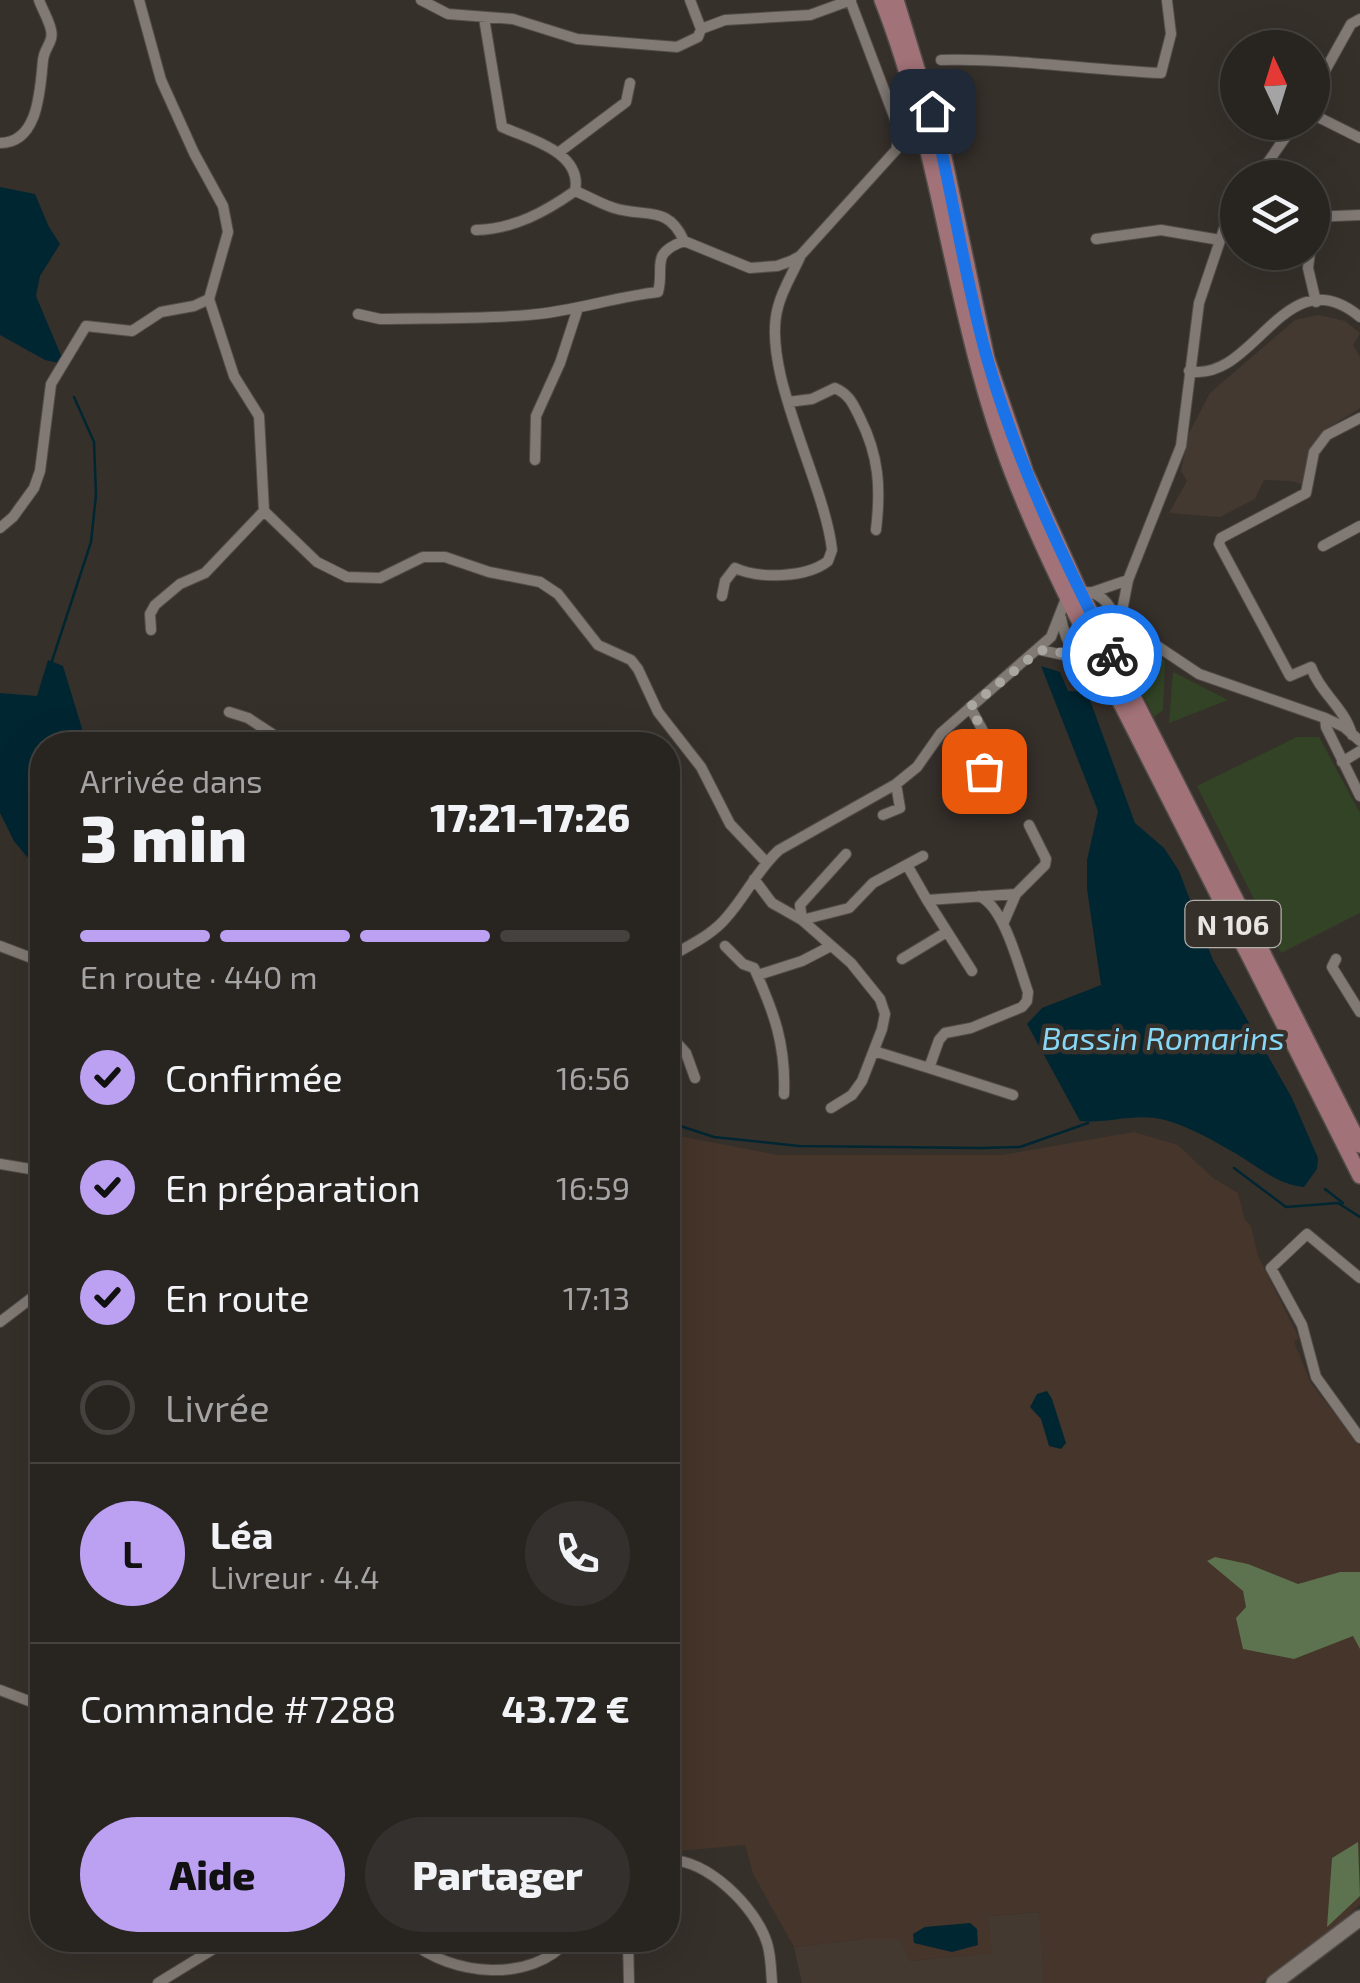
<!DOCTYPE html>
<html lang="fr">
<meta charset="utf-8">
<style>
:root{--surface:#282420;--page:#34302d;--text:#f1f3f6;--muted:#a5a4a5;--line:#44413e;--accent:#bca0f2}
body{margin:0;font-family:"Exo 2",sans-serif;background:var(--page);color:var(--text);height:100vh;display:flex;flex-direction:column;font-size:38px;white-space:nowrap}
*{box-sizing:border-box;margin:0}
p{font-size:32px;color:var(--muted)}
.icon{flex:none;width:55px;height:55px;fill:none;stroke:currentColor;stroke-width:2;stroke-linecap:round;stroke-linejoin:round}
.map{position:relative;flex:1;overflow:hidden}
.sheet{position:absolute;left:30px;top:732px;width:650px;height:1220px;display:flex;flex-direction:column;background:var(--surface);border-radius:40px;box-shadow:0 10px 40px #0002,0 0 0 2px var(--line)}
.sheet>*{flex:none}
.needle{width:65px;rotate:356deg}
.tools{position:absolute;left:1220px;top:30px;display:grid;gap:20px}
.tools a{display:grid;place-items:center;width:110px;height:110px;border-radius:50%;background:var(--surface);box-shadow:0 10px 40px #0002,0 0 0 2px var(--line);font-size:50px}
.pin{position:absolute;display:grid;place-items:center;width:85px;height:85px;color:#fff;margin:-42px;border-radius:20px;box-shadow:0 5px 15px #0006}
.courier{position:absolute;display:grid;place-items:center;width:100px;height:100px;margin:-50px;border:8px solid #1a73e8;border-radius:50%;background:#fff;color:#222;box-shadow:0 2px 12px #0007}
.overview em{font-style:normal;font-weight:800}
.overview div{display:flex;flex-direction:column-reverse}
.overview{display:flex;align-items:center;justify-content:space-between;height:170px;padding:0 50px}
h1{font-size:65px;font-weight:800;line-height:75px}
.bar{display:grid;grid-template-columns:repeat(4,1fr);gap:15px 10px;align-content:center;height:120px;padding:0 50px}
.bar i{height:12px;border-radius:8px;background:var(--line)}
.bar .current{background:var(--accent)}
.bar p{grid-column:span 4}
.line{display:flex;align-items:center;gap:25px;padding:0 50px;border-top:2px solid var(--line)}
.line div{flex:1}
.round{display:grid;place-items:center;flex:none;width:105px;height:105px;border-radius:52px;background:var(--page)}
ol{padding:0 50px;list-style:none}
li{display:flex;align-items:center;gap:30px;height:110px}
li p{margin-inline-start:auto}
li .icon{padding:10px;border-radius:50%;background:var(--accent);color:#111;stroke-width:4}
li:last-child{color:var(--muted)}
li i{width:55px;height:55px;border:5px solid var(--line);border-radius:50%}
.action{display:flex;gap:20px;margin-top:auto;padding:20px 50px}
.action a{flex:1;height:115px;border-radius:60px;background:var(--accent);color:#111;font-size:40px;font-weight:800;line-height:115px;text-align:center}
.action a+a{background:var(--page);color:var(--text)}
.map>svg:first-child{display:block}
.built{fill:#433930}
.medical{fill:#45352a}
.green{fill:#324425}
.forest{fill:#5d724e}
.water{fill:#002632}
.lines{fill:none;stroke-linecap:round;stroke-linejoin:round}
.stream{stroke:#002632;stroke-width:2.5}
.street-casing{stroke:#524d49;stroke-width:12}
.secondary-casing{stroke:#524d49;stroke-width:18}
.primary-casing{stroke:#524d49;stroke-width:18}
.street{stroke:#807974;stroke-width:10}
.secondary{stroke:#807974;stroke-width:15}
.primary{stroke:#a17278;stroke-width:15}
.done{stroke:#aaa6a2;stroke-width:10;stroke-dasharray:0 18}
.route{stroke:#1a73e8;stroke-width:12}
.labels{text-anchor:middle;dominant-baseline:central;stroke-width:9;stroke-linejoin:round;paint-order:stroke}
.shield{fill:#36302b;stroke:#b3afab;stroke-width:2.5}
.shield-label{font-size:28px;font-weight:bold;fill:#e9e5e2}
.water-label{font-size:32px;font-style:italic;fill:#87d7f6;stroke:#36302b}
</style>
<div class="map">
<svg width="1360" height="1983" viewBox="0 0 1360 1983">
<rect width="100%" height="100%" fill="#36302b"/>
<path class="built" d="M1318,315L1345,321L1360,333L1353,345L1360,357V408L1322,432L1310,451L1304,485L1292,481L1264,480L1255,499L1220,517L1169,513L1187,481L1181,471L1189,433L1210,393L1295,320Z
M1040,1912L1044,1983H802L794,1947L862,1939H901L910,1961L991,1953L988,1916Z"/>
<path class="medical" d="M1134,1132L1178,1145L1213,1178L1238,1193L1245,1220L1251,1226L1258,1256L1299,1338L1294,1342L1311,1383L1360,1446V1904L1332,1931L1260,1983H1044L1039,1912L988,1916L992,1953L910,1961L900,1939H862L794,1947L753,1874L745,1845L668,1852V1134L778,1155H1002Z"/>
<path class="green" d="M1145,654L1161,657L1165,661L1163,710L1154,717L1129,667L1135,657Z
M1173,672L1228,700L1169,723Z
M1297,737H1319L1360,813V913L1281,953L1197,786Z"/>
<path class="forest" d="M1215,1557L1248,1564L1298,1584L1340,1572H1360V1649L1353,1636L1294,1659L1243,1649L1236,1618L1246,1607L1243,1591L1207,1561Z
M1358,1842L1360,1896L1327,1927L1332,1858Z"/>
<path class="water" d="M0,187L35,194L49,227L60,244L40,276L36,296L63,360L59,363L45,360L0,335Z
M48,660L63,666L87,745H42V866L32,863L14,841L0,813V693L37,696Z
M1041,666L1060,672L1068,691L1087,692L1135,823L1164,848L1179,871L1213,960L1292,1098L1308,1135L1318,1158L1317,1169L1304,1187C1278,1185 1257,1166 1235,1153C1214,1141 1188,1126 1165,1120C1134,1112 1109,1124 1080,1121L1027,1024L1042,1008L1101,985L1087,889V860L1098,811Z
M1047,1391L1052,1399L1066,1443L1061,1449L1049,1446L1041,1419L1030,1407L1037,1394Z
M970,1923L977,1929L978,1945L952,1952L914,1943L913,1934L925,1927Z"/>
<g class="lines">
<path class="stream" d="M51,664L91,542L96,495L94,442L74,397
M668,1122L714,1137L799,1146L980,1148L1020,1147L1088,1123
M1234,1168L1286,1207L1338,1203L1360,1217
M1325,1189L1343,1203"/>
<defs>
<path id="street" d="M139,0L161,80L194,153L223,206L228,232L209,299L234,376L259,416L264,511L205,573L180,584L155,605L150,614L151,630
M421,0L448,14L513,19L577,39L677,47L698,37L701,29L725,20L810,15L851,0
M690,0L701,29
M484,18L502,127C529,139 583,152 575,191C588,196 601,204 614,208C645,218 668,204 684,241
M941,60C1015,58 1088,70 1161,73L1171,34L1167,1
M1312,94L1351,24L1360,19
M1312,114L1360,138
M0,143C39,143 40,89 43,60C44,48 54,42 51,30C49,20 42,9 39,0
M558,153L626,102L630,83
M1257,178L1296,122
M1312,217L1360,215
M476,230C514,229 545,212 575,191
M1096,239L1161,230L1220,240
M1310,252L1308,268L1316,302
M358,314L380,319C429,318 479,319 528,315C572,312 614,297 658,292C665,266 649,254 684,241L750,268L777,266L791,261L800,256L896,150L900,132L850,0
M1189,371C1255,384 1285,254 1360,317
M788,402L812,399L835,388C850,395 853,404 860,418C879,456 881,488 876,530
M535,460L536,416L560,363L578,308
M264,511L317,562L347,577L380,578L423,557H445L489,572L540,582L558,594L598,645L631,660L638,669L658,712L701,767L730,824L766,862
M0,528L13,517L34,488L40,471L51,384L86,326L132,331L161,312L194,306L209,299
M1323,546L1360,526
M1093,592L1128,580
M722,596L725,581L735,568C759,579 807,578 828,561L832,550C825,483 760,370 778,307C782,290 793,273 800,257
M1061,618C1066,645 1076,661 1103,671
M1120,621L1128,580L1181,446L1199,303L1227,220L1238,205
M1121,622L1199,674L1325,718L1344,727L1360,741
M1040,650L1078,658
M1121,661L1140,650L1155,648
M970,707L989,742L984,771L990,778
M229,712L248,718L289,745
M1325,718L1326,727L1360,796
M1352,735C1345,708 1320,693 1311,667L1290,676L1219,544L1221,538L1306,493L1314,452L1327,435L1360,418
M1342,762L1360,751
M883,815L900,808L896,784
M846,854L800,905L802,920L849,908L873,883L923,856
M907,865L927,900L1016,894
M754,879L772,903L802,920L851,963L880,999L885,1014L882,1029L862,1081L852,1095L831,1108
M927,900L972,971
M1003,924L1016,894L1045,865L1046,859L1029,825
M0,946L42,962
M725,946L743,964L754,968C774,1012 786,1045 784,1094
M668,958C687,946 711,936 726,918C746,896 757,870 779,850L896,784L917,767L941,733L1051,637L1067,596C1109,577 1124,628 1122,660
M902,959L945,933
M1336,959L1332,967L1360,1012
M758,975L802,961L829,947
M668,1033L686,1053L695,1078
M874,1051L929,1068L939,1040L945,1033L971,1028L1022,1007L1027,1001L1028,992C1019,967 1004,906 979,896
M929,1068L1013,1095
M0,1164L42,1171
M1360,1278L1307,1234L1271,1268L1302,1325L1316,1377L1360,1438
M0,1322L42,1290
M0,1690L42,1706
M668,1860C706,1858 756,1907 767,1943C771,1955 771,1970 772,1983
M409,1940C452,1977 532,1983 568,1940
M628,1940L629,1983
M158,1983L228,1940"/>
<path id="secondary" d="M1274,1983L1360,1918"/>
<path id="primary" d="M882,0C942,153 953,319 1012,472C1048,566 1097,655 1142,745C1215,888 1288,1032 1360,1176
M896,0L944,157L987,359L1026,473L1079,590L1360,1145"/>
</defs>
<use href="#street" class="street-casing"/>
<use href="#secondary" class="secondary-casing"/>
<use href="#primary" class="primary-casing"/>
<use href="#street" class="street"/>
<use href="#secondary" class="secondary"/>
<use href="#primary" class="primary"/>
</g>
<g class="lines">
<path class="done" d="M984,771L989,742L970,707L1040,650L1059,652L1106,672L1118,666L1112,655"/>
<path class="route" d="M932,111C953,193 964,277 987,358C1017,463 1063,558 1112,655"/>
</g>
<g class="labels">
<rect class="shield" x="1185.5" y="901" width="95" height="46" rx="8"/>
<g class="shield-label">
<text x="1233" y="924">N 106</text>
</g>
<g class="water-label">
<text x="1163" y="1037">Bassin Romarins</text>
</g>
</g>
</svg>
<div class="tools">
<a><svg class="needle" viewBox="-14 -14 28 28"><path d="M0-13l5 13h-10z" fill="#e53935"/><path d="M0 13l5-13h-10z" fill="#a5a4a5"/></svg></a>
<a><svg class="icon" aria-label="layers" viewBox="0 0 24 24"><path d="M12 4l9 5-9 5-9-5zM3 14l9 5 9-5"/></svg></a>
</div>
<div class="pin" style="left:984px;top:771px;background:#ea580c"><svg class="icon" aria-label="bag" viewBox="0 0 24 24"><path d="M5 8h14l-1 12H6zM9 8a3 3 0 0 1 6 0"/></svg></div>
<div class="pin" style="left:932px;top:111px;background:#1f2937"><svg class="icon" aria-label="home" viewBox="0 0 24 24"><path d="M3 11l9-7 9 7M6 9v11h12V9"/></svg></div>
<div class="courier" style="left:1112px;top:655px"><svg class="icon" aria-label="bike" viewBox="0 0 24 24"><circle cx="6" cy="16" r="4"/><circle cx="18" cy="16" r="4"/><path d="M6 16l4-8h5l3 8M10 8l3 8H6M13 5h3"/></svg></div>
<section class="sheet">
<div class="overview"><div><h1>3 min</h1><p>Arrivée dans</p></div><em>17:21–17:26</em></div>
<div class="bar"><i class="current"></i><i class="current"></i><i class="current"></i><i></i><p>En route · 440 m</p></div>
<ol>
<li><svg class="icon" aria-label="check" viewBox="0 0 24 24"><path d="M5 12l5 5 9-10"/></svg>Confirmée<p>16:56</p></li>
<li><svg class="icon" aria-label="check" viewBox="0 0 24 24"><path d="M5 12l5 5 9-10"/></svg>En préparation<p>16:59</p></li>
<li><svg class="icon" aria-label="check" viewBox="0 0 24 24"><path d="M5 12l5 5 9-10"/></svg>En route<p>17:13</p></li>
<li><i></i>Livrée</li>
</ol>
<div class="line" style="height:180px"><b class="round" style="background:var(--accent);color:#111">L</b><div><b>Léa</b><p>Livreur · 4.4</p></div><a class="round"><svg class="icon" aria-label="phone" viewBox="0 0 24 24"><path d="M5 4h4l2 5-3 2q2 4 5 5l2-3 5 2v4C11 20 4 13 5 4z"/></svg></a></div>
<div class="line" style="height:130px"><div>Commande #7288</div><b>43.72 €</b></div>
<div class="action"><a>Aide</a><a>Partager</a></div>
</section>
</div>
